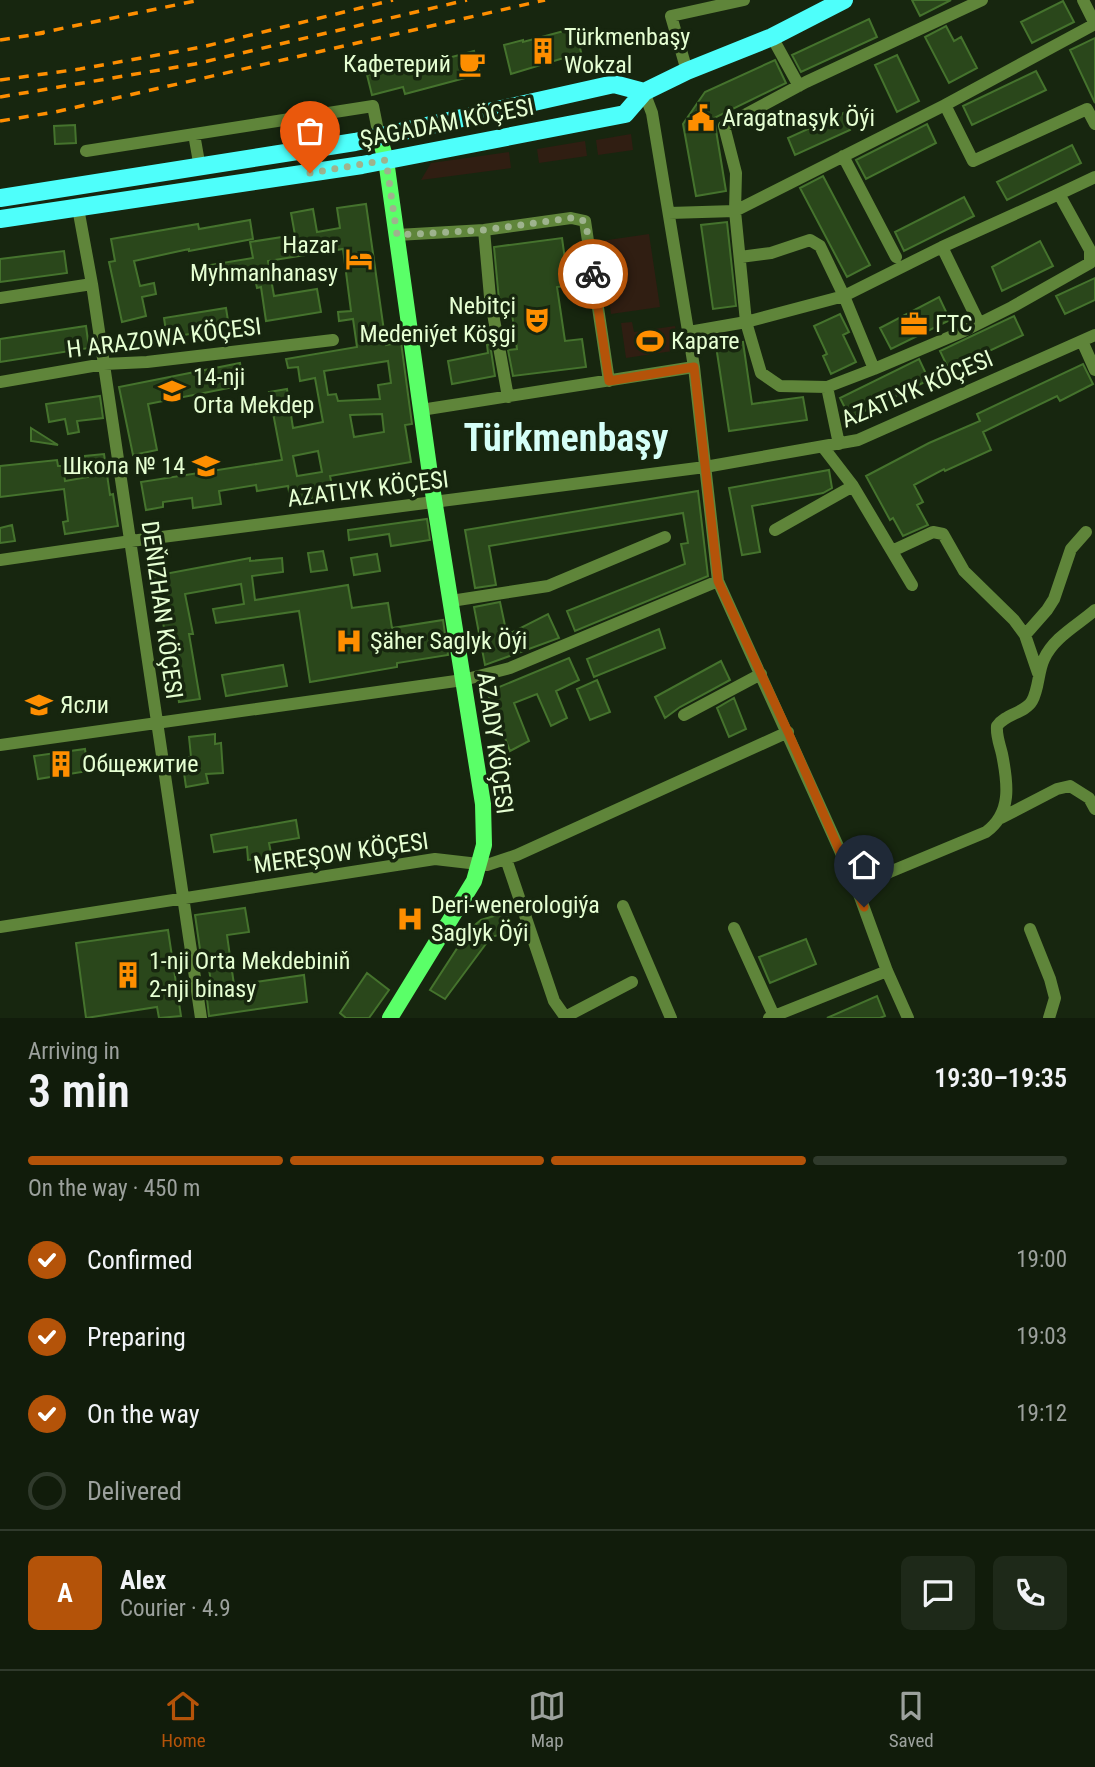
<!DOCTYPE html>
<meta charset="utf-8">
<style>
:root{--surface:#111c0b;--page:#1e2919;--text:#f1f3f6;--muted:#9ca19d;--line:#303a2c;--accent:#b45309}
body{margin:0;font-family:"Roboto Condensed",sans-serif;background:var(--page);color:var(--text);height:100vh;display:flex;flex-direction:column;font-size:26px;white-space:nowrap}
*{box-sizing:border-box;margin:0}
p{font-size:23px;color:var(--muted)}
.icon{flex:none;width:38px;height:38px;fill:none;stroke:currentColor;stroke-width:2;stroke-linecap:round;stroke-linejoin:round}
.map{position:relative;height:1018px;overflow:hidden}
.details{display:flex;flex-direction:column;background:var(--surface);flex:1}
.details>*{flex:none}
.pin{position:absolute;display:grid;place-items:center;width:60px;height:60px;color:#fff;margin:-72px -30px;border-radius:50% 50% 50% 0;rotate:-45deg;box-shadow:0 0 7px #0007}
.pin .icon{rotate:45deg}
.courier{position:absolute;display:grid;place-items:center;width:70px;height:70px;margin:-35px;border:5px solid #b45309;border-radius:50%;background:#fff;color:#222;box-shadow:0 2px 9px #0007}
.overview em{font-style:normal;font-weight:600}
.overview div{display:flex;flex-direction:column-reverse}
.overview{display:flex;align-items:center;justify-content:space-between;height:119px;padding:0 28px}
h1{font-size:46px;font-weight:600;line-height:52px}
.bar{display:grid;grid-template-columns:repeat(4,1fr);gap:10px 7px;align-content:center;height:84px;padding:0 28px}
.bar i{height:9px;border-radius:5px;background:var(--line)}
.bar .selected{background:var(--accent)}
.bar p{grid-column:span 4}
.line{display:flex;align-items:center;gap:18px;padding:0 28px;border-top:2px solid var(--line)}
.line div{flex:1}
.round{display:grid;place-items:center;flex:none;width:74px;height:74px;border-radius:10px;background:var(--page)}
ol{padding:0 28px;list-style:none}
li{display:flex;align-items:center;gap:21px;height:77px}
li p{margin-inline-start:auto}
li .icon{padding:7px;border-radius:50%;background:var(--accent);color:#fff;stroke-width:4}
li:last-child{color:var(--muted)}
li i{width:38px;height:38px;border:4px solid var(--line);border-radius:50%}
.tabs{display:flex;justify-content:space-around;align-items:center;height:98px;border-top:2px solid var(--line);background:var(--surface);font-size:19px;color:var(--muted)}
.tabs a{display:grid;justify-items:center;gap:4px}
.tabs .selected{color:var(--accent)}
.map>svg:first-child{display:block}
.grass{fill:#301e12}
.building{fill:#2a471b;stroke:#45732d;stroke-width:2;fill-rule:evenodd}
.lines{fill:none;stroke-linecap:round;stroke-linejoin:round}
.minor{stroke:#5f853a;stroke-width:12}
.major{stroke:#5aff68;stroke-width:16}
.highway{stroke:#4efffb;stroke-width:18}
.rail{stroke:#fe8e00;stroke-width:3.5;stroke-dasharray:10 9;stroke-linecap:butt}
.done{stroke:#9eb38e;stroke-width:7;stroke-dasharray:0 12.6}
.route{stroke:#b45309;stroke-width:9}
.labels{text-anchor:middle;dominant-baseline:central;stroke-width:7;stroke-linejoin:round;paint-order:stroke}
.poi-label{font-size:24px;fill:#e6ffd3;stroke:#17260f;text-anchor:start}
.street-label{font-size:24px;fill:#e6ffd3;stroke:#17260f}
.town-label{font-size:38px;font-weight:bold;fill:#d5fff8;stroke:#17260f}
</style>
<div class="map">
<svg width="1095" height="1018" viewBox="0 0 1095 1018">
<rect width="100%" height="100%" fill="#17260f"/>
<path class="grass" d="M631,134L633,150L598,155L596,140Z
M585,141L587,156L539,163L537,149Z
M509,152L511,168L421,180L431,163Z
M649,234L660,307L611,314L601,241Z
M632,322L634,332L675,326L679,350L626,358L621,323Z"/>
<path class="building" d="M912,0H951L920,16Z
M1063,1L1074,22L1032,43L1021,22Z
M869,19L877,37L801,72L792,55Z
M946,26L954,41L961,37L977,68L949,83L925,37Z
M575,28L582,56L568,60L567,57L511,74L504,45L523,40V42Z
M1095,38V103L1070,50Z
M474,51L480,74L405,94L403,87L372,95L367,75L388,69L389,74Z
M897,55L919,101L897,112L875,65Z
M775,60L786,83L714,118L726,191L696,196L683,124L705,92Z
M1036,71L1046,90L972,125L963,106Z
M843,113L850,130L795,155L788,138Z
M927,124L936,143L866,179L856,160Z
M75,125L76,143L55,144L54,126Z
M1072,145L1081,163L1007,200L997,182Z
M823,176L870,265L847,277L800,188Z
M964,197L974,216L904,251L895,232Z
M366,204L386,345L401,342L412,424L405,425L411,462L330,476L334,495L291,502L288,486L257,491L256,485L219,491L221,504L193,508L192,498L163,502V507L146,510L141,482L282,460L269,392L287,389L293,428L323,422L315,378L300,381L298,367L288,368L286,359L357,347L353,319L339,321L338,312L351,311L343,249L268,261L274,296L317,289L321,312L266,321L261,287L257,288L253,269L208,276L209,280L195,282L192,268L253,258L250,242L295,235L291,213L313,209L317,232L340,228L337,208ZM388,361L391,383L378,385L380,399L338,401L336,394L328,395L324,371ZM382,414L384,432L354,437L350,415ZM318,451L322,472L297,476L293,456Z
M250,220L253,239L189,251V249L134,261L140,286L154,283L156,294L142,297L146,316L122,322L109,262L115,261L111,239L198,224L199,229Z
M727,222L736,306L713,309L701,225Z
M562,238L566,267H562L565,286L557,287L565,341L582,339L586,367L513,376L508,350L517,349L510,299L499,300L494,247Z
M1040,241L1053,266L1002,291L992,267Z
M64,251L67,273L0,282V259Z
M1095,278V300L1065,314L1056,296Z
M939,297L950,320L891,349L880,328Z
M226,308L229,327L167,338L164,318Z
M840,314L849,332L843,335L856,362L831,374L823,356L827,354L814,326Z
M1014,316L1023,335L949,370L940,351Z
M86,326L89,348L0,362V339Z
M743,342L752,404L803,397L807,420L729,431L716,346Z
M490,344L495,376L452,384L448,361L488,353L487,345Z
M919,359L929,380L850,418L840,398Z
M240,363L244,385L148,404L157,450L133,455L119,387Z
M1083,364L1093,384L1060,401L1057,396L983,432L991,450L945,471L944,469L914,485L923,502L917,505L928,525L903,536L893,518L890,520L866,476L929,443L980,421L977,414Z
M100,396L103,418L77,421L79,432L68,434L65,419L49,422L46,404Z
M31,428L58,445L31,441Z
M104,454L110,495L113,494L118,526L65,534L63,522L68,521L64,489L0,497V466L57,460L58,466H63L65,481L88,477L85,456Z
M829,470L832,488L823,493L752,506L760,552L742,555L729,488Z
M698,491L708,576L575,631L567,611L685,564L681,544L688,543L683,513L489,546L496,585L475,588L465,530Z
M427,519L430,540L391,546L389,534L349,540L348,530Z
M12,525L15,541L0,543V528Z
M323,551L327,570L311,572L308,553Z
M377,554L380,571L354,575L351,558Z
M250,558V561L282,558L283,572L252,576L255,600L348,585L352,608L388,603L392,628L443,620L448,655L397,663V667L310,682L299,611L216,623L213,609L244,604L241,584L185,594L193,634H189L200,699L179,702L168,638H166L154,576Z
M500,602L507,635L548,614L559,638L485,665L474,607Z
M659,629L665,648L594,677L587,659Z
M569,658L579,680L556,691L567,718L551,726L537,694L514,703L529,741L510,751L487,692Z
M721,661L730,680L680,707L665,718L655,697Z
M283,665L287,686L226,696L222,675Z
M597,680L610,712L590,720L577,689Z
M734,698L746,729L729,737L717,708Z
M215,734V744L221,743L223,773L206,774L208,783L186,787L182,759L191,757L189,737Z
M85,749L88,771L38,779L34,756Z
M296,820L299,838L269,843L272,858L248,860L247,847L214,852L211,835Z
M245,908L249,932L227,935L234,985L304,975L307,1002L209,1016L206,990L212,989L209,969L203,970L195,915Z
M507,912L513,931L491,937L445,999L430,990L469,930L481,920Z
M168,930L181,1016L159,1018L157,1007L86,1018L76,943Z
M806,939L816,964L770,983L759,957Z
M367,973L389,990L369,1018H346L340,1013Z
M877,996L885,1016L880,1018H827Z"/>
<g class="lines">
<path class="minor" d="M982,0L806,82L724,126L736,173L735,211L746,322L761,373L780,386L827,387L874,369L964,331L1012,307L1090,263V250L1059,194L1095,177
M1083,0L1095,24L945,105L973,161L1087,109L1095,124
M772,37L799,86
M687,71L671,16L744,0
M644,92L652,113L694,367L718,581L856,886L887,971L908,1018
M194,134L200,168
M86,151L373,106L379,136
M843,156L896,257
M78,208L92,284L201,1018
M669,213L735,211L945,105
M484,230L490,297L508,397
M397,235L484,230L571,218L585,221L609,381
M942,247L1059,194
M740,257L771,253L810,240L820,246L844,296L942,247L979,323
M0,298L92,284
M689,332L746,322L844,296L874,369
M1082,341L1095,370
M0,382L104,364L147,362L333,340
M827,387L839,444
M421,410L694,367
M823,447L853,486L912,585
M775,530L853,486
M892,551L933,532L943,534L964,571L1014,620L1025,635L1038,673
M0,560L131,541L705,467L858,440L1095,335
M451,601L548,586L665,537
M1025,635L1047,610L1054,599L1071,549L1086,532
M684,715L761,674
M0,745L463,680L510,668L718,581
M1001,818L1057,789L1070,786L1089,798L1095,809
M506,859L554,1001L566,1018
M856,886L986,832C1012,813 1008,784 1002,754C1000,745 996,736 997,726C1005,714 1025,713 1032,701C1039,689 1038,671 1044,659C1054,637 1078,625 1095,610
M623,906L671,1018
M0,927L435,859L487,865L517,855L788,732
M734,928L774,1016
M1030,929L1050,979L1055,998L1049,1018
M565,1017L632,982
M769,1018L887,971"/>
<path class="major" d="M379,136L386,160L430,474L483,804L484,845L474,881L390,1018"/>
<path class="highway" d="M0,198L355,142L614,84L644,92
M0,219L362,165L625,114L644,92L687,71L772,37L844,0"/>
<path class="rail" d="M35,34L200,0
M0,40L44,33
M0,80L80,69L202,47L393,0
M0,97L195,64L467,0
M0,121L55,112L545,0"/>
</g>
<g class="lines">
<path class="done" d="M310,173L386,160L397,235L484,230L571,218L581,219L586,223L593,274"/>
<path class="route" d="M593,274L609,381L694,367L718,581L788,732L864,907"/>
</g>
<defs>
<symbol id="building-bare" viewBox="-9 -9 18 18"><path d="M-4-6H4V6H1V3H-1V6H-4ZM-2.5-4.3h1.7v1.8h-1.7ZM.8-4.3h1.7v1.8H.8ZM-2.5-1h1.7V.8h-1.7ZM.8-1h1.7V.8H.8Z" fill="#fe8e00" stroke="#17260f" stroke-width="2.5" paint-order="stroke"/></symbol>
<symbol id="cafe-bare" viewBox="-9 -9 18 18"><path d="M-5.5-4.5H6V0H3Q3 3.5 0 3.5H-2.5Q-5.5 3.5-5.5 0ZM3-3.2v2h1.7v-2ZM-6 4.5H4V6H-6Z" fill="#fe8e00" stroke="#17260f" stroke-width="2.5" paint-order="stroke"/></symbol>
<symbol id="civic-bare" viewBox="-9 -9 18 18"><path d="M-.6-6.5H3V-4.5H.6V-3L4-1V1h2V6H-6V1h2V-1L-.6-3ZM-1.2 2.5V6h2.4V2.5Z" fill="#fe8e00" stroke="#17260f" stroke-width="2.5" paint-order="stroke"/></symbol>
<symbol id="hotel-bare" viewBox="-9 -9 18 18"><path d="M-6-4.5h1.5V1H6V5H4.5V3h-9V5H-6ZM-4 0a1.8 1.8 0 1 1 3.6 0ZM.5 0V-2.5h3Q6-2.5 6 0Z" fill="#fe8e00" stroke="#17260f" stroke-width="2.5" paint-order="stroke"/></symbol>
<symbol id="theatre-bare" viewBox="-9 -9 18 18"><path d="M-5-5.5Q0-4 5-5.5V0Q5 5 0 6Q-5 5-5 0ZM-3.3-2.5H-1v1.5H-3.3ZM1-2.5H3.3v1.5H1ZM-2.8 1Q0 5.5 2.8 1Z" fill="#fe8e00" stroke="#17260f" stroke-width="2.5" paint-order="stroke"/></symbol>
<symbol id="office-bare" viewBox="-9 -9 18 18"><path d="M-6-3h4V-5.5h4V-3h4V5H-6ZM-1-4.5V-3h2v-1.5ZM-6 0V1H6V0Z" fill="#fe8e00" stroke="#17260f" stroke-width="2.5" paint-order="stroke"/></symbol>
<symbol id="stadium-bare" viewBox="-9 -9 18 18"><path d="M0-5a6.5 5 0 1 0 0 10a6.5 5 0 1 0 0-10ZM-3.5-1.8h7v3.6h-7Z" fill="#fe8e00" stroke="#17260f" stroke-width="2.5" paint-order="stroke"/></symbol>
<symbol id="school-bare" viewBox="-9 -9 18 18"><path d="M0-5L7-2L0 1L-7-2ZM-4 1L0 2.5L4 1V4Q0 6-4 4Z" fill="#fe8e00" stroke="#17260f" stroke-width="2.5" paint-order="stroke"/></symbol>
<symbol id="hospital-bare" viewBox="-9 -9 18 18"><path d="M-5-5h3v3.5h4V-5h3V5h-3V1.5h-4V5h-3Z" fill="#fe8e00" stroke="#17260f" stroke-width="2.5" paint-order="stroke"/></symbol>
</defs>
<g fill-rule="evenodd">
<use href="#building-bare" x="524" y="32" width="38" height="38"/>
<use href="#cafe-bare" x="453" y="45" width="38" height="38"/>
<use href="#civic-bare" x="682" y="99" width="38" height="38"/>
<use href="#hotel-bare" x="340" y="240" width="38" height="38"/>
<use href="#theatre-bare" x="518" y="301" width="38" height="38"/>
<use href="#office-bare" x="895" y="305" width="38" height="38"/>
<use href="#stadium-bare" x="631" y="322" width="38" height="38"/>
<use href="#school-bare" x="153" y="372" width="38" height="38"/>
<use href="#school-bare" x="187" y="447" width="38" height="38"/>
<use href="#hospital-bare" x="330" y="622" width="38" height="38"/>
<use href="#school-bare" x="20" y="686" width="38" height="38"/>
<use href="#building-bare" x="42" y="745" width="38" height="38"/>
<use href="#hospital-bare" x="391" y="900" width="38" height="38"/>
<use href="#building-bare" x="109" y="956" width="38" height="38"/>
</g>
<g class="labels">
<g class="poi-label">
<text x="564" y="37">Türkmenbaşy<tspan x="564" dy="28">Wokzal</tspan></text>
<text x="451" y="64" text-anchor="end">Кафетерий</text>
<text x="722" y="118">Aragatnaşyk Öýi</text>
<text x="338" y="245" text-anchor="end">Hazar<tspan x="338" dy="28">Myhmanhanasy</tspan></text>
<text x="516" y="306" text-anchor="end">Nebitçi<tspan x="516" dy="28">Medeniýet Köşgi</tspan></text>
<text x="935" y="324">ГТС</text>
<text x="671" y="341">Карате</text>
<text x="193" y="377">14-nji<tspan x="193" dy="28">Orta Mekdep</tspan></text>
<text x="185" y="466" text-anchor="end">Школа № 14</text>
<text x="370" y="641">Şäher Saglyk Öýi</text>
<text x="60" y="705">Ясли</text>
<text x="82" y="764">Общежитие</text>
<text x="431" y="905">Deri-wenerologiýa<tspan x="431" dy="28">Saglyk Öýi</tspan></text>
<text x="149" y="961">1-nji Orta Mekdebiniň<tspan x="149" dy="28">2-nji binasy</tspan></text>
</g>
<g class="street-label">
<text transform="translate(447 123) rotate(-11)">ŞAGADAM KÖÇESI</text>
<text transform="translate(164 338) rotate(-7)">H ARAZOWA KÖÇESI</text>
<text transform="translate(917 389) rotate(-23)">AZATLYK KÖÇESI</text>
<text transform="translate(368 489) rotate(-7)">AZATLYK KÖÇESI</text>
<text transform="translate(162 610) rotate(82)">DEŇIZHAN KÖÇESI</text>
<text transform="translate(495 743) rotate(82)">AZADY KÖÇESI</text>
<text transform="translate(341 853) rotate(-8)">MEREŞOW KÖÇESI</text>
</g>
<g class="town-label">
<text x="566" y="438">Türkmenbaşy</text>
</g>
</g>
</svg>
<div class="pin" style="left:310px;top:173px;background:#ea580c"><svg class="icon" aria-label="bag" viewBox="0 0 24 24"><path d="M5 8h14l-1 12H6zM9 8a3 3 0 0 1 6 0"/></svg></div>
<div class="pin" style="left:864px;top:907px;background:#1f2937"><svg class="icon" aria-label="home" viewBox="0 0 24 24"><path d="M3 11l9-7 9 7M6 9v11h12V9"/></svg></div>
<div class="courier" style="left:593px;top:274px"><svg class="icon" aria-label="bike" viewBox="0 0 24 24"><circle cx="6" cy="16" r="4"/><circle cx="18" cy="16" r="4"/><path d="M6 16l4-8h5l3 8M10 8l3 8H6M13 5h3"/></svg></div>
</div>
<section class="details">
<div class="overview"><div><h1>3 min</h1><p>Arriving in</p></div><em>19:30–19:35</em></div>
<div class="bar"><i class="selected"></i><i class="selected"></i><i class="selected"></i><i></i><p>On the way · 450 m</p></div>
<ol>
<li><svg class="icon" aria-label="check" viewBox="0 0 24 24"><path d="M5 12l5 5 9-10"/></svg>Confirmed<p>19:00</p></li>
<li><svg class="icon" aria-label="check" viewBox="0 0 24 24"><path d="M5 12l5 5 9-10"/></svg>Preparing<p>19:03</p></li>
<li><svg class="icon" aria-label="check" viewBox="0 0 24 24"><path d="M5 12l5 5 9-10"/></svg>On the way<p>19:12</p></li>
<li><i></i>Delivered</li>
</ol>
<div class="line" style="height:126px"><b class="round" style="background:var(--accent);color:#fff">A</b><div><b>Alex</b><p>Courier · 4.9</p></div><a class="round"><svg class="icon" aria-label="chat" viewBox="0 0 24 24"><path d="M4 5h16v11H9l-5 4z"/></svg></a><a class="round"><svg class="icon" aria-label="phone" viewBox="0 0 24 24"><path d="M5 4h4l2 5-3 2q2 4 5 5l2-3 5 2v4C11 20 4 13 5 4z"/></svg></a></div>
</section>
<nav class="tabs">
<a class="selected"><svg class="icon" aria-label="home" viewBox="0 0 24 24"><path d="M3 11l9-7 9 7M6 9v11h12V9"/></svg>Home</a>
<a><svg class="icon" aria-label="map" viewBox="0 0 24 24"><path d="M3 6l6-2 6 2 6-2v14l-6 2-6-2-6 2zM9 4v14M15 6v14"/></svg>Map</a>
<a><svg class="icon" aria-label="saved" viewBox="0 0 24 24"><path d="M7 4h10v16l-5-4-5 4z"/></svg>Saved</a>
</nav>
